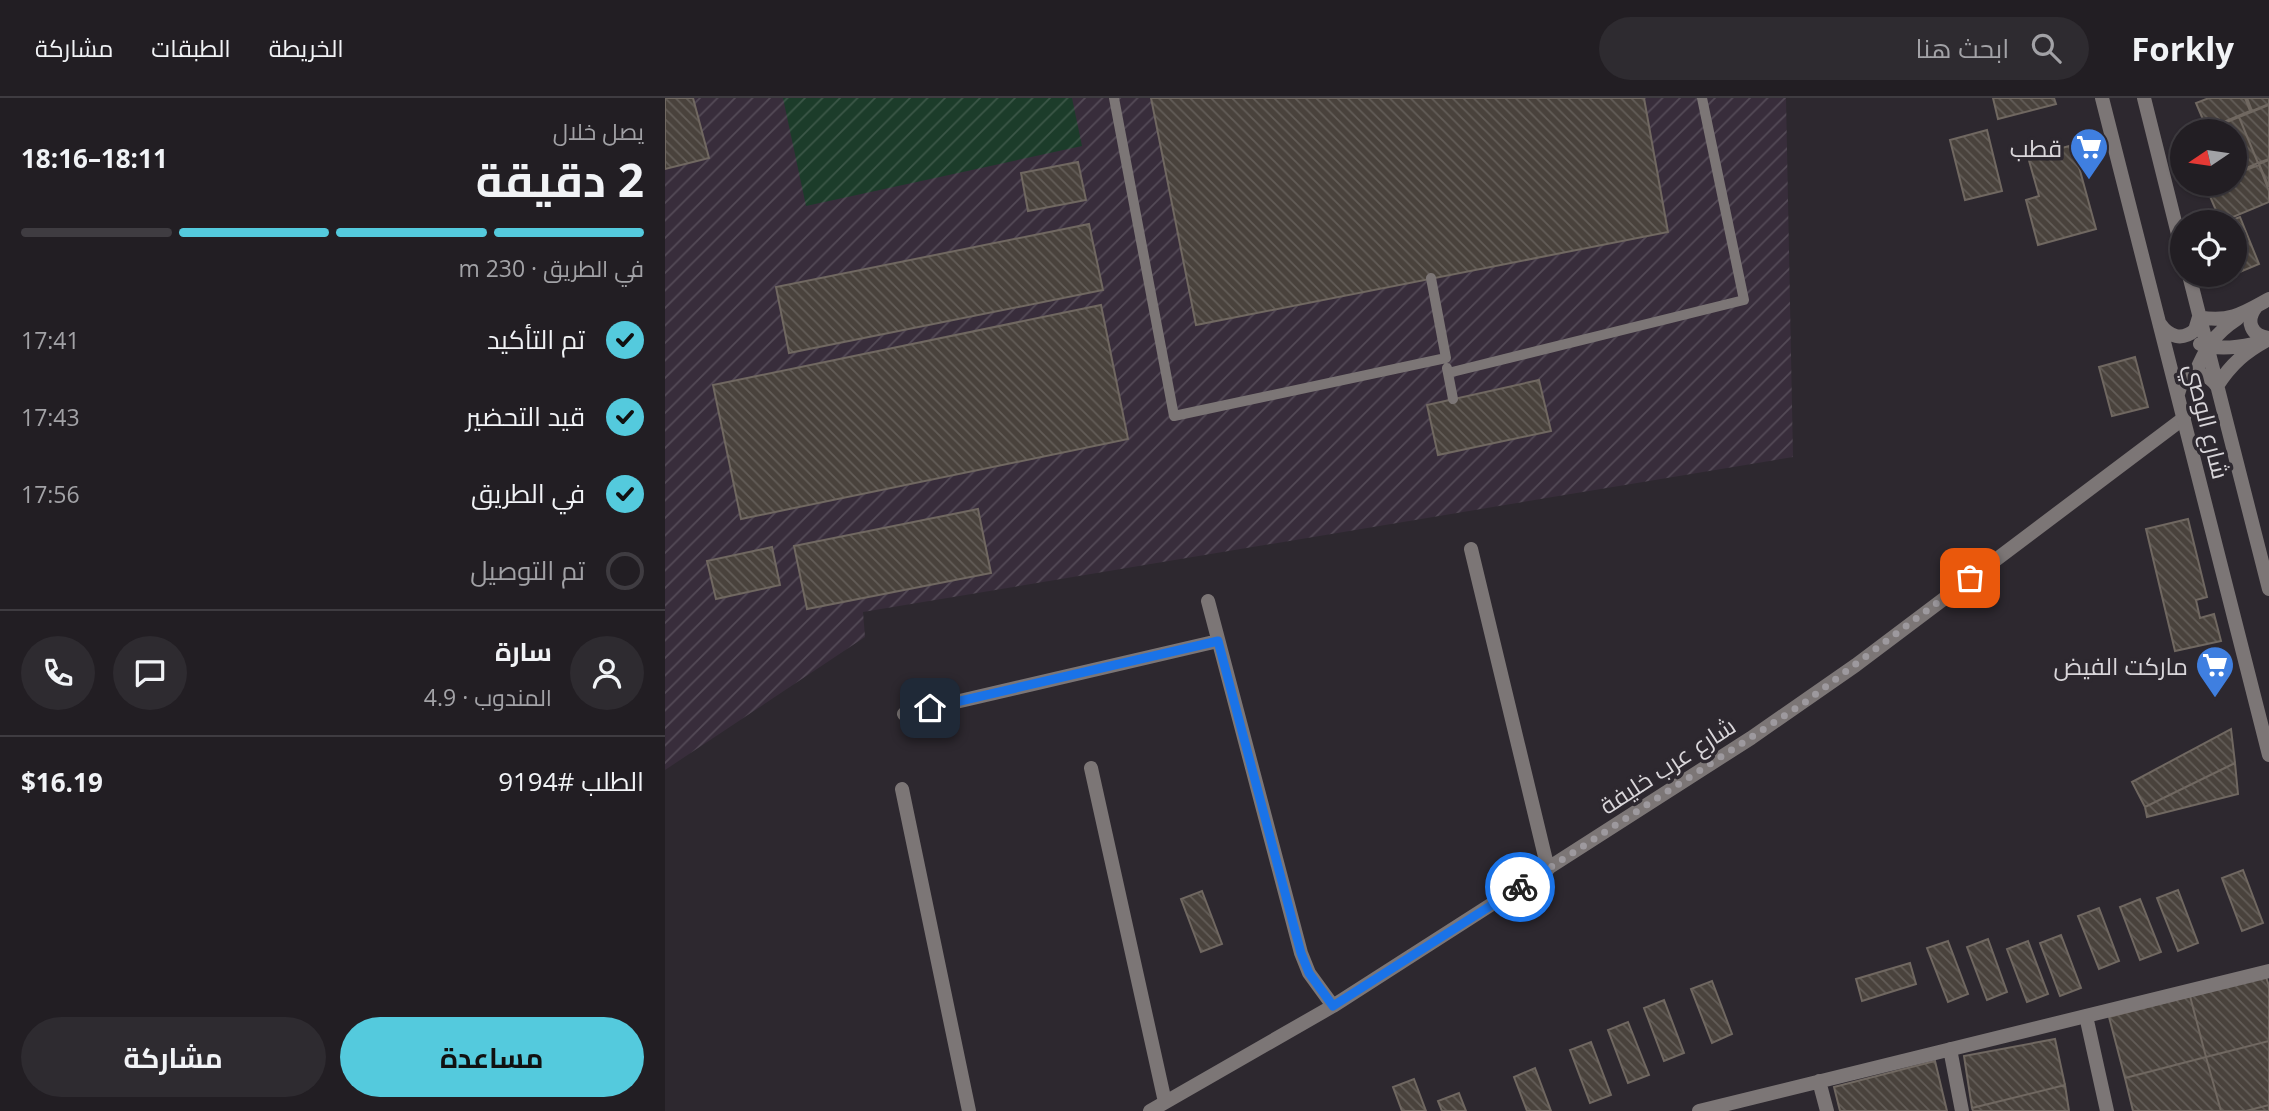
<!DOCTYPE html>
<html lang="ar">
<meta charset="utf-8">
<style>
:root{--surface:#221e23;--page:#2e2b30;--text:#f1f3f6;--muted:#a2a2a6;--line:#3f3c41;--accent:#54cadd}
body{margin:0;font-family:"Open Sans",Cairo,sans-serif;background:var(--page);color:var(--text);direction:rtl;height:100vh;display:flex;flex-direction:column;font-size:26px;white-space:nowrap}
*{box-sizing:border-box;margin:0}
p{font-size:23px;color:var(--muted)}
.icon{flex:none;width:38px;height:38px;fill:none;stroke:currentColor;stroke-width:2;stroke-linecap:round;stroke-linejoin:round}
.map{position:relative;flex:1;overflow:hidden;direction:ltr}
.sheet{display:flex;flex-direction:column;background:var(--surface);width:665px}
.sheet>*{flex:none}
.needle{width:46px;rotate:257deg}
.buttons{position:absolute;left:1505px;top:21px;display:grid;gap:14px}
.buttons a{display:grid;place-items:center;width:77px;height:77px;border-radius:50%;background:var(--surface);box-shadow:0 2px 5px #0004,0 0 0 2px var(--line);font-size:35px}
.pin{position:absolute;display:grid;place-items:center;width:60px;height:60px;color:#fff;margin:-30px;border-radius:14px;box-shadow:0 4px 10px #0006}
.courier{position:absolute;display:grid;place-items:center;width:70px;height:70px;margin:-35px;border:5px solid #1a73e8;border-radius:50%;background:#fff;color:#222;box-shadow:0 2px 9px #0007}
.overview em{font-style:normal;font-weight:700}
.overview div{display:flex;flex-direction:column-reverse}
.overview{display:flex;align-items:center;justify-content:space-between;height:119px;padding:0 21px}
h1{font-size:46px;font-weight:700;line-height:52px}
.bar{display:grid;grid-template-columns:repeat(4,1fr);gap:10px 7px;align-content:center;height:84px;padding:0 21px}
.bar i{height:9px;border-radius:5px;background:var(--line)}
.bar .selected{background:var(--accent)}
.bar p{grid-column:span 4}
.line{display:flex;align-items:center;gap:18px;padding:0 21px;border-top:2px solid var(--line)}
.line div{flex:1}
.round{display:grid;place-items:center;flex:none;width:74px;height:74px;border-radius:37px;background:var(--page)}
ol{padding:0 21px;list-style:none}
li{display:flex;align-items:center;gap:21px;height:77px}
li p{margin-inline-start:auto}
li .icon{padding:7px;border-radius:50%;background:var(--accent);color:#111;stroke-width:4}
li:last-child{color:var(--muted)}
li i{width:38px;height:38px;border:4px solid var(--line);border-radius:50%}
.button{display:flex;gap:14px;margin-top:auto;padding:14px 21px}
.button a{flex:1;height:80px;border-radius:42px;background:var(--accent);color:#111;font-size:28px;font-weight:700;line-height:80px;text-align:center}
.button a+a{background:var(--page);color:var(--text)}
header{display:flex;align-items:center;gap:42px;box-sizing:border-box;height:98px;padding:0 35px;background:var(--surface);border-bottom:2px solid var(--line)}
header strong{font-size:33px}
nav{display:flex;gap:38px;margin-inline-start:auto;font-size:24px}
.search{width:490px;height:63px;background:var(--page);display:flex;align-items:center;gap:18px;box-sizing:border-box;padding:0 24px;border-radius:38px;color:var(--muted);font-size:26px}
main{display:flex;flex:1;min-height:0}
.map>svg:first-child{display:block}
.industrial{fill:url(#industrial-furrows)}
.garden{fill:url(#garden-furrows)}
.building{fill:url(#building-back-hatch);stroke:#706861;stroke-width:2}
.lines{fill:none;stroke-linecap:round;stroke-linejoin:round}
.service{stroke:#7c7676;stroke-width:10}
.minor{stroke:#7c7676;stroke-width:14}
.tertiary{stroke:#7c7676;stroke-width:14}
.done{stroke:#9d999e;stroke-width:7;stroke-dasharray:0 12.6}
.route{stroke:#1a73e8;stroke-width:9}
.labels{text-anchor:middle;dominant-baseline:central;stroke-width:7;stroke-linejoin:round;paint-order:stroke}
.poi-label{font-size:24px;fill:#d9d6da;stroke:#2d282f;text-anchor:end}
.street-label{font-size:24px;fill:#d9d6da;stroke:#2d282f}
</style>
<header>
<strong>Forkly</strong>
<div class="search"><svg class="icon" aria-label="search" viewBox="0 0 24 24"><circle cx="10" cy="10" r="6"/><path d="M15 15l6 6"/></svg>ابحث هنا</div>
<nav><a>الخريطة</a><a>الطبقات</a><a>مشاركة</a></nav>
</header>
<main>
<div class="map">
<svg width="1604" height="1013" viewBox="0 0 1604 1013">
<defs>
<pattern id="industrial-furrows" width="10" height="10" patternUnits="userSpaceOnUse" patternTransform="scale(1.75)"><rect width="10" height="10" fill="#382d3b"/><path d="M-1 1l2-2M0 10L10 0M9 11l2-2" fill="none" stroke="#544b57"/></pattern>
<pattern id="garden-furrows" width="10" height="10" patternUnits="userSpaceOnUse" patternTransform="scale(1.75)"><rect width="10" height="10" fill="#1c3c2a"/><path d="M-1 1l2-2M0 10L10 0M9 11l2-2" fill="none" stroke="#3c5748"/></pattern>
<pattern id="building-back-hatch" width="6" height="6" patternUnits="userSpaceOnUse" patternTransform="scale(1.75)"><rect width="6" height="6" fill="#49423c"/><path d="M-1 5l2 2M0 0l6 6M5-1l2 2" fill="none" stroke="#635d58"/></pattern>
</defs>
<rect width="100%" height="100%" fill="#2d282f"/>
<path class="industrial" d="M0,0H1121L1128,359L198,514L200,539L0,672Z"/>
<path class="garden" d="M118,0H407L417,48L141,108Z"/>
<path class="building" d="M0,0H28L44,60L0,71Z
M486,0H979L1003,134L531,227Z
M1328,0H1389L1391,6L1333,21Z
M1544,0H1580L1585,13L1542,31L1531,5Z
M1582,0H1604V6L1587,13Z
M1604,7V61L1593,65L1574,19Z
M1574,19L1593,65L1570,75V33H1540Z
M1322,32L1337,93L1300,102L1285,42Z
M1408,47L1431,131L1373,147L1361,102L1374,98L1363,59Z
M1604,62V89L1594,66Z
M413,64L421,102L363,113L356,75Z
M1594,67L1604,93V104L1556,124L1541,89L1548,86H1570V76Z
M1575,119L1594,166L1570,176V124H1562Z
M424,126L438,192L124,255L111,189Z
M436,207L463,341L76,421L48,287Z
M1470,259L1483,309L1447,318L1434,269Z
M874,282L886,333L773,357L762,307Z
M313,411L326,475L142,511L129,448Z
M1523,421L1542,499L1531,502L1535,520L1549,516L1556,543L1510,553L1481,431Z
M107,449L115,487L51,501L42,463Z
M1566,631L1570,665L1480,709L1467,684Z
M1570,665L1573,696L1482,719L1480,709Z
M1578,772L1598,825L1577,833L1557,780Z
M1513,792L1533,845L1513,853L1492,800Z
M537,793L557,846L536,854L516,801Z
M1475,801L1496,854L1475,862L1455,809Z
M1434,810L1454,863L1434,871L1413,818Z
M1396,837L1416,890L1395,898L1375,845Z
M1323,841L1342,894L1322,902L1302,849Z
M1283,843L1303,896L1283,904L1262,850Z
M1363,843L1383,896L1362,904L1342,851Z
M1245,865L1251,886L1197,903L1191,881Z
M1601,879L1604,888V943L1541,959L1525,898Z
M1047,883L1067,936L1047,945L1026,891Z
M1525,898L1541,959L1460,980L1444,919Z
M999,902L1019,955L999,963L979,910Z
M963,924L984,977L963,985L943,932Z
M1390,941L1400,987L1307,1010L1299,958Z
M1604,943V1007L1581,1013H1556L1541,959Z
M926,944L946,997L925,1005L905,952Z
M1541,959L1556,1013H1468L1460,980Z
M1270,963L1282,1013H1175L1169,989Z
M870,970L886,1013H862L849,979Z
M749,981L761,1013H737L728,989Z
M1400,987L1404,1013H1308L1307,1010Z
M794,995L801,1013H777L773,1003Z
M1604,1007V1013H1581Z"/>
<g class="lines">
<path class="service" d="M449,0L509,318L781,260L766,180
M782,270L788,301
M783,275L1079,202L1037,0"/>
<path class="minor" d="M806,451L883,771
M543,503L636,855L644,875L668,908
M239,616L553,543
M426,670L500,1004
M237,691L304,1013
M1421,918L1442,1013
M1285,951L1297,1013
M1154,983L1162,1013
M485,1013L668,908L1086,640L1191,567L1519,320
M1034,1013L1604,873"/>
<path class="tertiary" d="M1437,0L1604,657
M1479,0L1517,152
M1524,177L1604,491
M1591,209C1580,223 1586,238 1604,240
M1495,226C1504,239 1517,243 1530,232L1534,219C1564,225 1579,215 1604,201
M1535,246C1552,252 1570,250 1588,246
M1530,276C1540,251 1549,236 1572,221
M1513,296L1517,283C1530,272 1543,275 1552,288C1566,266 1581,253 1604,241"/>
</g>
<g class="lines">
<path class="done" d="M855,789L1139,605L1305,480"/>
<path class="route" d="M265,610L553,543L636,855L644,875L668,908L855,789"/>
</g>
<defs>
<symbol id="supermarket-pin" viewBox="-11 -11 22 30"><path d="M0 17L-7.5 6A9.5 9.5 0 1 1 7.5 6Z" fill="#3f7fe0" stroke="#2d282f"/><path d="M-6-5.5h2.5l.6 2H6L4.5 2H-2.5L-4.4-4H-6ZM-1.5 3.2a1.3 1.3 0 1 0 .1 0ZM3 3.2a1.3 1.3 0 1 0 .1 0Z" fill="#fff"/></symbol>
</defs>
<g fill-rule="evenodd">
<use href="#supermarket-pin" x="1402" y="27" width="44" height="60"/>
<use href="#supermarket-pin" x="1528" y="545" width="44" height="60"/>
</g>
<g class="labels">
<g class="poi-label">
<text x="1397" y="49">قطب</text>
<text x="1523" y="567">ماركت الفيض</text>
</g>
<g class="street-label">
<text transform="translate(1543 323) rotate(76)">شارع الوصي</text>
<text transform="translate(1002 667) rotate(-33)">شارع عرب خليفة</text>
</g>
</g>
</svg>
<div class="buttons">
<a><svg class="needle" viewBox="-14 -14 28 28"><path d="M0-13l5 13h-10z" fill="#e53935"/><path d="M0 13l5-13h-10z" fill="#a2a2a6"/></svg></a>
<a><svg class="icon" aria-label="locate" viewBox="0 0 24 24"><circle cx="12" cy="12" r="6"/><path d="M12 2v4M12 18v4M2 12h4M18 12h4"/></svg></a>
</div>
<div class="pin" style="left:1305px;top:480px;background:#ea580c"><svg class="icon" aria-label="bag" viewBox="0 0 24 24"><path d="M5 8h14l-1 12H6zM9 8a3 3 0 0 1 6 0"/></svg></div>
<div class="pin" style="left:265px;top:610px;background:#1f2937"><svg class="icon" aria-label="home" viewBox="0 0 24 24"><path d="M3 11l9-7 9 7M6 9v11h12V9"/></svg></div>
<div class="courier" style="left:855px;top:789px"><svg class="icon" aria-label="bike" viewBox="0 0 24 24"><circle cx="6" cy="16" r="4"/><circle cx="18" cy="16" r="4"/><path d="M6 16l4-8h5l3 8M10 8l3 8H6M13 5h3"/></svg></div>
</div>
<section class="sheet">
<div class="overview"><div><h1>2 دقيقة</h1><p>يصل خلال</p></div><em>18:11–18:16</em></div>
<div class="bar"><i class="selected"></i><i class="selected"></i><i class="selected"></i><i></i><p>في الطريق · 230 m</p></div>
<ol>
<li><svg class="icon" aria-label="check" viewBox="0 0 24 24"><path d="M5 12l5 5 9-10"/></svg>تم التأكيد<p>17:41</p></li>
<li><svg class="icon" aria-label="check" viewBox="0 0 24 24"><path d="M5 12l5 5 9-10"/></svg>قيد التحضير<p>17:43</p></li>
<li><svg class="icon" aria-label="check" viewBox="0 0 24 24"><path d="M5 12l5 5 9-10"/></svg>في الطريق<p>17:56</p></li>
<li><i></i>تم التوصيل</li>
</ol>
<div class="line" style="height:126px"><a class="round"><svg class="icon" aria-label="person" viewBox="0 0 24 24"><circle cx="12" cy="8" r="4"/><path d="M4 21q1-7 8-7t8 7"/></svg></a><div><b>سارة</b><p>المندوب · 4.9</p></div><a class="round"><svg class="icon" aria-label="chat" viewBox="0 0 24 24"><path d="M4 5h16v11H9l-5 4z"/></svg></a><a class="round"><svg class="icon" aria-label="phone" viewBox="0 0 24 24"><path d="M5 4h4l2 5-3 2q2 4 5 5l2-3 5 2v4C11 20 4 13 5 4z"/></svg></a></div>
<div class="line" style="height:91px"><div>الطلب #9194</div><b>$16.19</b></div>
<div class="button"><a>مساعدة</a><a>مشاركة</a></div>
</section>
</main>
